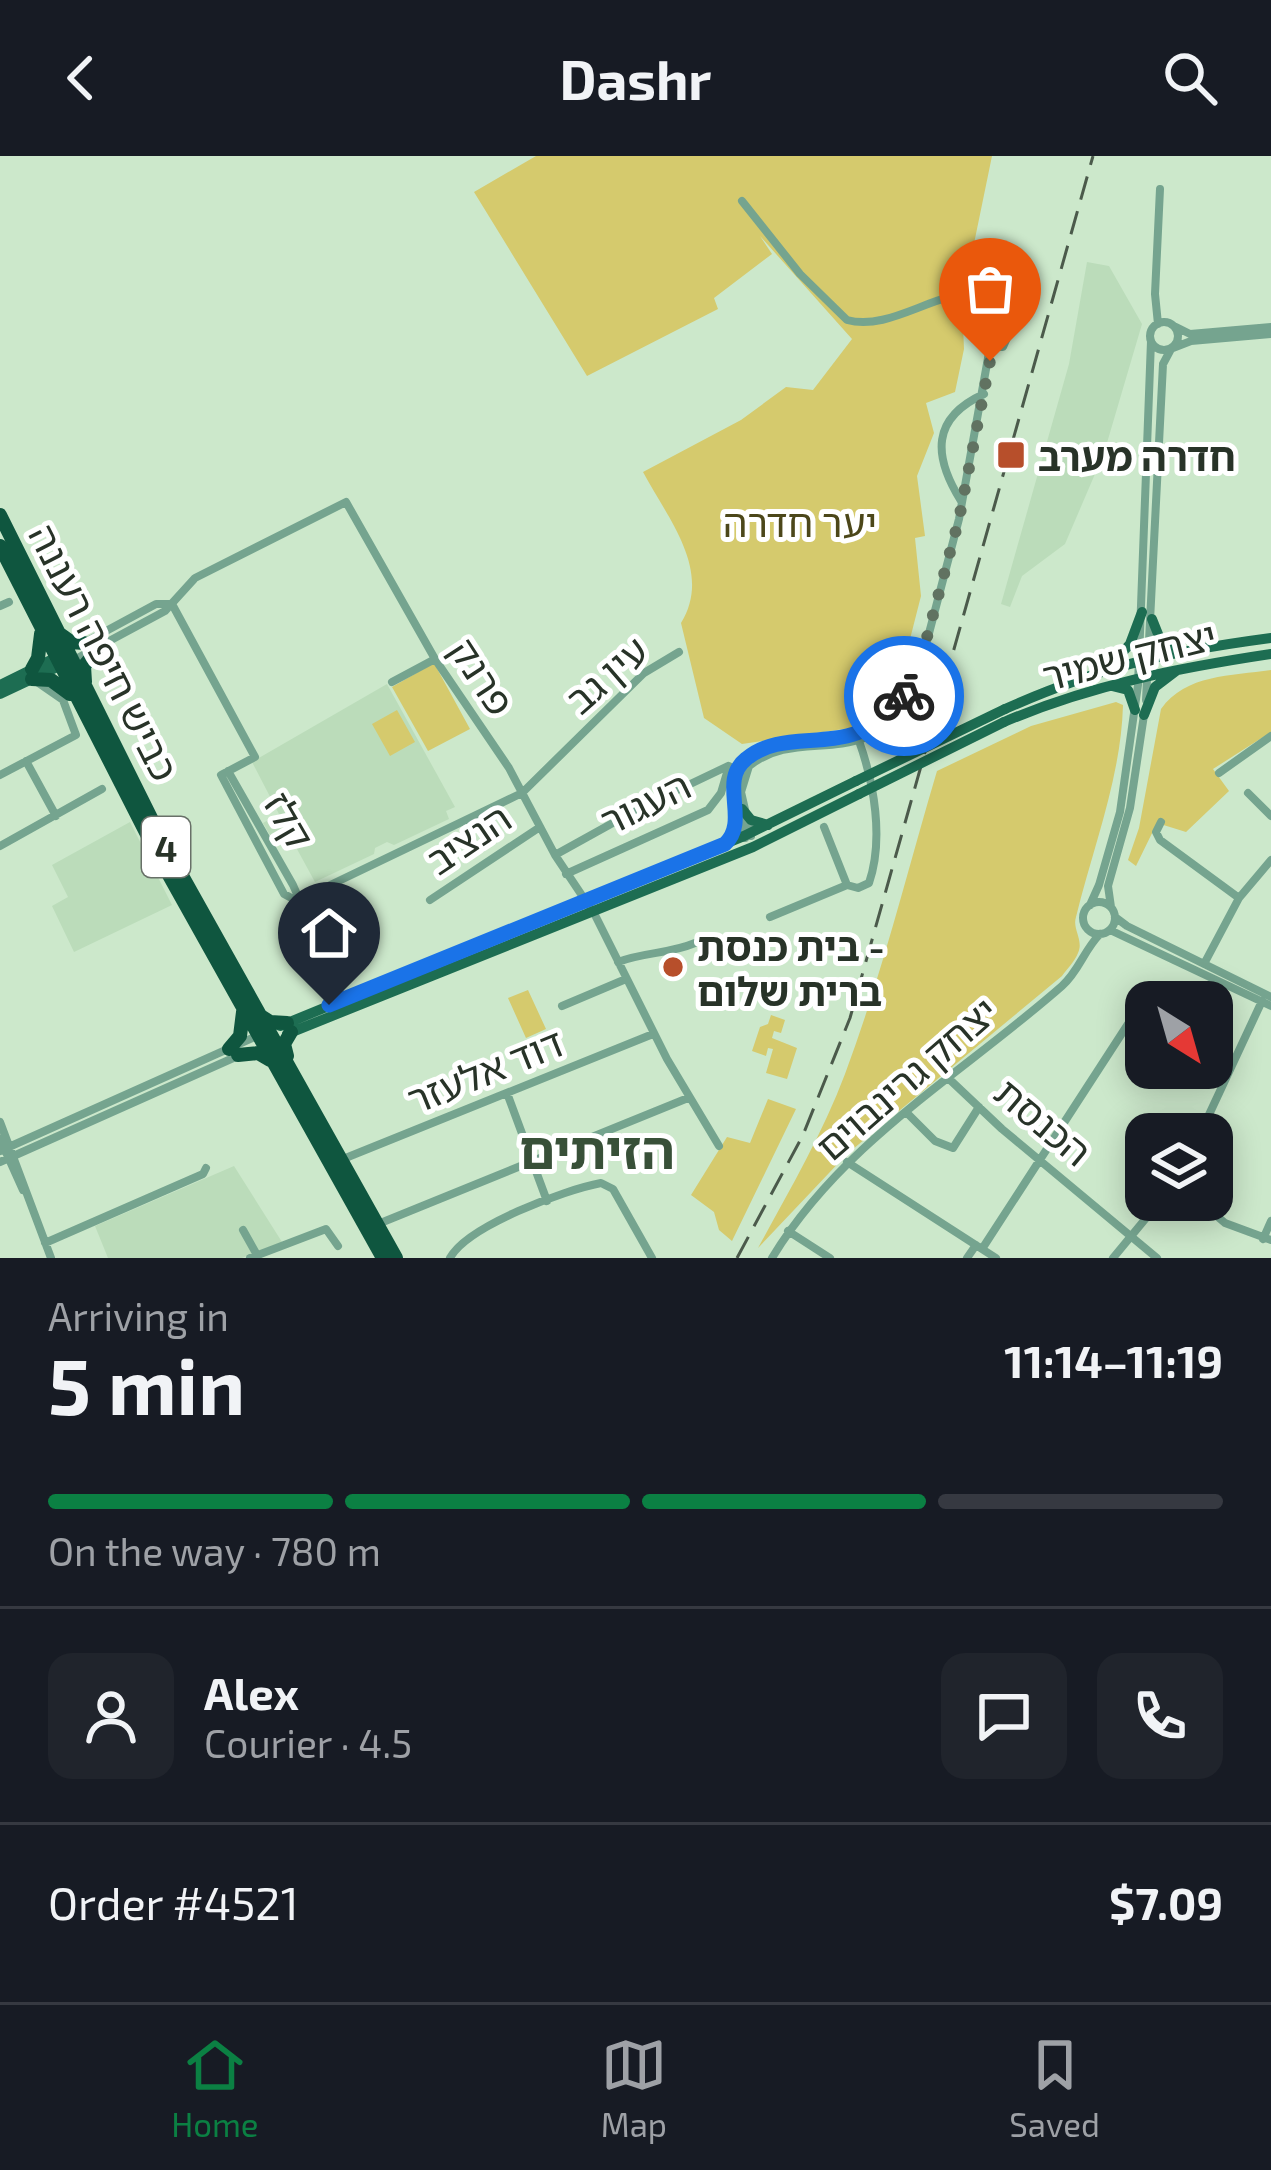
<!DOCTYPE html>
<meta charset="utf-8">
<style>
:root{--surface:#171b24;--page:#20242c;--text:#f1f3f6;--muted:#9ea1a6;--line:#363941;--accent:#0b8043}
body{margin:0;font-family:"Exo 2","Noto Sans Hebrew",sans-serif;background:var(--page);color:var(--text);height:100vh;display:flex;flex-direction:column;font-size:45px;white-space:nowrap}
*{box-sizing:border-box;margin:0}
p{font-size:39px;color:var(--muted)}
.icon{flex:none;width:66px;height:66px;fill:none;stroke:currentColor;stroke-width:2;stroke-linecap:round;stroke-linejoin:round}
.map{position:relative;height:1102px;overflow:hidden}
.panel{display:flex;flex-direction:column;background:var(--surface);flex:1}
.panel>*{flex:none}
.needle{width:78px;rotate:143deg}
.buttons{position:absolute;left:1125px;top:825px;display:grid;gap:24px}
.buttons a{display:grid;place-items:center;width:108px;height:108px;border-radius:24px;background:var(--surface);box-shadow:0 6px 30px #0003;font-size:60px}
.pin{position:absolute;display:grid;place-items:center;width:102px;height:102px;color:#fff;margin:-123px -51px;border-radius:50% 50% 50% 0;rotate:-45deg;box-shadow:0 0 12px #0007}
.pin .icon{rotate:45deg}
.courier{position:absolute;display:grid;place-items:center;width:120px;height:120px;margin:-60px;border:9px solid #1a73e8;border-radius:50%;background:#fff;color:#222;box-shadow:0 3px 15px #0007}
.overview em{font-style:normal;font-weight:700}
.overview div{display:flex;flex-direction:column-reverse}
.overview{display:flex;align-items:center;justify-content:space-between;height:204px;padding:0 48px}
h1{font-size:78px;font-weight:700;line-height:90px}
.bar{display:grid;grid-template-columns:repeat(4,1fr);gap:18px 12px;align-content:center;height:144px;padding:0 48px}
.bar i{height:15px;border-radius:9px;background:var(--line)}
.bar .on{background:var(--accent)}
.bar p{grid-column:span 4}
.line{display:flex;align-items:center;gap:30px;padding:0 48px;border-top:3px solid var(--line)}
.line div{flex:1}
.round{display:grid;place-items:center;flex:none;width:126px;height:126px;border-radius:24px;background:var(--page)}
header{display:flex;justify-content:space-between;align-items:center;height:156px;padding:0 48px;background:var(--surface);font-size:54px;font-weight:700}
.tab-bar{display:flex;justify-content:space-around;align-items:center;height:168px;border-top:3px solid var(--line);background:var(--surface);font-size:33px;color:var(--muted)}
.tab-bar a{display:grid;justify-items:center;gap:6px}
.tab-bar .on{color:var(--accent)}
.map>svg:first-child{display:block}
.built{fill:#bbdcba}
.green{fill:#d5ca6d}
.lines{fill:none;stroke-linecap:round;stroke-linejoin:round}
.minor{stroke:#75a48f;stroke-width:8}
.major{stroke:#1d6d52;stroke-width:10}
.highway{stroke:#0f563f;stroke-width:14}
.rail{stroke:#4b5a4b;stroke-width:3;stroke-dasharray:24 12;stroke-linecap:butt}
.major-bridge{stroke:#1d6d52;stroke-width:10}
.done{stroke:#617261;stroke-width:12;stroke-dasharray:0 21.6}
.route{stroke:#1a73e8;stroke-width:15}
.poi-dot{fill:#b74f2b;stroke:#fff;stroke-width:4.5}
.labels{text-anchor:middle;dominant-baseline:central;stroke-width:10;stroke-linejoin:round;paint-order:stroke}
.shield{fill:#fff;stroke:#687068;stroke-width:3}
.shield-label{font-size:36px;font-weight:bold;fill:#283328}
.poi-label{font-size:39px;font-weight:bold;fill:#283328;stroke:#fff;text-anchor:start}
.park-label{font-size:39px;fill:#4c471a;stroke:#fff}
.street-label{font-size:39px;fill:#283328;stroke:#fff}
.district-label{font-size:51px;font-weight:bold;fill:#385038;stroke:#fff}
</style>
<header><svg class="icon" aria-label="back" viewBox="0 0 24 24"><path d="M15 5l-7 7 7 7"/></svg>Dashr<svg class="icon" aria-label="search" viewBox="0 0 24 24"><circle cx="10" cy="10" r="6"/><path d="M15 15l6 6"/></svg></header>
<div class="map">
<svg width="1271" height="1102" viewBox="0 0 1271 1102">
<rect width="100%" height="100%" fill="#cce8cb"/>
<path class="built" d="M1087,106L1109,110L1142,168L1104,297L1065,388L1022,420L1010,451L1001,448L1069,208Z
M387,528L455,651L446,655L449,663L394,689L387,686L375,692L374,698L315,726L286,673L271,681L263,667L279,658L252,606Z
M130,666L172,749L74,796L52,750L68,741L52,709Z
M234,1010L282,1086L242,1102H108L95,1070Z"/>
<path class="green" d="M536,0H992L962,146L964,193L955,236L926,247L934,277L917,320L925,380L915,382L921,440L897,534L873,562L857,571L742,588L704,562L681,467C713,415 668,363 643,316L741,264L786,231L813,234L852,183L760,80L772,98L714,142L718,153L587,220L474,36Z
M434,507L470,573L428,595L392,531Z
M1271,514V576L1213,613L1229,635L1186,676L1157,667L1136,710L1128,704L1139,672L1161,553C1186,518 1231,520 1271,514Z
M1116,546L1123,549C1121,622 1093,691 1076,761C1072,773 1084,784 1078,797C1075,805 1067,813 1062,820L847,998L758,1092C789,1035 822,979 845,918C882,819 907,716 937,615L1031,570Z
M397,554L415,586L390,600L372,568Z
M528,834L546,873L526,882L508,842Z
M771,859L785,864L781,877L774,875L772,882L797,892L787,923L766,917L773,893L768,892L766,900L752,895L760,871L768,868Z
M768,943L796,953L732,1085L719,1074L714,1056L691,1039L727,981L750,987Z"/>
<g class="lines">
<path class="minor" d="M742,45L800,118L847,164C892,176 937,132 983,138L981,162L989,175L987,185L990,191L959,363L912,542C862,617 801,569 749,610L741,636L751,680
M1150 180a14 14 0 1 1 28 0a14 14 0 1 1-28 0Z
M1158,168L1155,138L1160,33
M1176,171L1190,178L1271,171
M989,175L999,172L1007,182L1003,191H990
M1173,192L1191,185L1271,178
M961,345C933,300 931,262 984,238
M172,448L255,601L221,619L284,738L297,745
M0,450L9,446
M82,488L156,448H172
M72,505L165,455L195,422L346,346L435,503L509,612L555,699L595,759L667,903L719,990
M392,526L435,503
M1146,544L1163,208L1171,193
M26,605L56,660
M228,615L293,729L343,843
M1219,617L1271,580
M0,619L76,579L63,544L37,526
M1248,637L1271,660
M1161,666L1156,676L1160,684L1239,742
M824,671L847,729
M745,682L734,639L740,608C798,556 857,622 916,520
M0,690L102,633
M555,699L638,653L728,610
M566,718L708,654L721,637L729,610
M430,744L540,671
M297,745L522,637L644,517L679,496
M1083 762a16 16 0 1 1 32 0a16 16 0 1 1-32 0Z
M1090,749L1099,729L1120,656L1138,529L1151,185
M1111,751L1108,730L1130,652L1144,559
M770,761L847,729L858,732L869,727C884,683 874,627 859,585
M1115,761L1127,770L1271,841
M1110,774L1271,850
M618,806C644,796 669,798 695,787
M1204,808L1239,742L1271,704
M562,850L626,823
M1212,906L1230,914
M947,921L1002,973L1157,1102
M507,937L547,1045
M906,956L935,985L953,992L979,951
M0,966L51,1102
M1200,978L1262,845
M0,983L23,1034
M0,995L257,880
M343,1003L653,878
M0,1006L240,899
M847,1006L996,1102
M1198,1044L1225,1067L1271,1084
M378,1068L688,942
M243,1074L257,1099
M788,1075L830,1102
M1263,1083L1271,1065
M45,1087L203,1018L206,1012
M982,1093L1128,868L1146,876
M250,1102L326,1073L338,1090
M450,1102C467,1070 564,1034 601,1027L613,1033L652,1102
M772,1102C842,986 962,918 1062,830C1079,815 1084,794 1100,778
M967,1102L976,1089
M1113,1102L1161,1044"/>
<path class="major" d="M1152,463L1160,483L1177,492
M1111,509L1130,488L1142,456
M0,529L63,498
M1112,530L1128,534L1135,554
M0,538L68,506
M1005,553C1102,510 1166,496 1271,482
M1144,559L1155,531L1176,515
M1004,566C1091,529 1178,512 1271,498
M742,653L751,664L768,669
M727,686L734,676L736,656
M280,870L744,680L856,625
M287,878L753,691L859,638"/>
<path class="highway" d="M0,359L162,684L396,1102
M0,390L155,694L383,1102
M57,476L71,486L84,487
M32,513L38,502L41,478
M32,523L51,524L70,538
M85,526L84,510L101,490
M259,859L270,866L287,867
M229,893L240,880L243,856
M238,899L258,897L270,904
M287,900L284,888L291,876"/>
<path class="rail" d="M737,1102L803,979L850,862L1093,0"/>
<path class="major-bridge" d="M856,625L1005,553
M859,638L1004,566"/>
</g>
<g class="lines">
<path class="done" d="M904,540L917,518L959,363L990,205"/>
<path class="route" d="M329,849L725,688C750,665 718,625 746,603C790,566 855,609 904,540"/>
</g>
<g class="poi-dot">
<rect x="996" y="284" width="30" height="30" rx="6"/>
<circle cx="673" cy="811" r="12"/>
</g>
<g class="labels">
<rect class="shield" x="142" y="661" width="48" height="60" rx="9"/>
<g class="shield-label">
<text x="166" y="691">4</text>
</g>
<g class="poi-label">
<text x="1038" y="299">חדרה מערב</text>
<text x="697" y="789">בית כנסת -<tspan x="697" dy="45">ברית שלום</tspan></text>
</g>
<g class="park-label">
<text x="800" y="365">יער חדרה</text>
</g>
<g class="street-label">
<text transform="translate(105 496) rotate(63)">כביש חיפה רעננה</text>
<text transform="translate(1129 499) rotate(-14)">יצחק שמיר</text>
<text transform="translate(606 518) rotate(-41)">עין גב</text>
<text transform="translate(483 520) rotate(57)">פרנק</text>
<text transform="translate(645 646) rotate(-26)">העגור</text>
<text transform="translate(290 664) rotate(60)">קלז</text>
<text transform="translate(468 682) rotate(-34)">הנציב</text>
<text transform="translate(485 914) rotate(-22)">דוד אלעזר</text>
<text transform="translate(906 922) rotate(-41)">יצחק גרינבוים</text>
<text transform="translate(1044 965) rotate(40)">הכנסת</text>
</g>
<g class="district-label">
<text x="597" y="992">הזיתים</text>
</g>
</g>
</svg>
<div class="buttons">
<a><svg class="needle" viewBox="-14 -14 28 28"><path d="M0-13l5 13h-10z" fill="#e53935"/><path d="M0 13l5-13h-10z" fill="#9ea1a6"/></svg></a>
<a><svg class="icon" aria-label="layers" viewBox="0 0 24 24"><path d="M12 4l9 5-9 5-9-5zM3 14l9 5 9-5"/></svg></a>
</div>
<div class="pin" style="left:990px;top:205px;background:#ea580c"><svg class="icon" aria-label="bag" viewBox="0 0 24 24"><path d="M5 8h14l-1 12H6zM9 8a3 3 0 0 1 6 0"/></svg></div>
<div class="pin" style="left:329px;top:849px;background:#1f2937"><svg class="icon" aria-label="home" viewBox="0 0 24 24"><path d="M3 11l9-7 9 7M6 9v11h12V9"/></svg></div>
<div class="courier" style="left:904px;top:540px"><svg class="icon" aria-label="bike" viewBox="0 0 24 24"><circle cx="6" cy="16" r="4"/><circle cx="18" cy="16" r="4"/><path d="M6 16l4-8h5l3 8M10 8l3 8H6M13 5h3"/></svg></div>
</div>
<section class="panel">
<div class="overview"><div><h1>5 min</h1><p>Arriving in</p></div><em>11:14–11:19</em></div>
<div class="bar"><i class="on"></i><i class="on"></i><i class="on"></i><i></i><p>On the way · 780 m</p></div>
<div class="line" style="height:216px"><a class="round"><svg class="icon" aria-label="person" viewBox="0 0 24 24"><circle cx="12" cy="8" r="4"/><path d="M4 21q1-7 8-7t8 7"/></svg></a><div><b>Alex</b><p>Courier · 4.5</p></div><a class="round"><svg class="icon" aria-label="chat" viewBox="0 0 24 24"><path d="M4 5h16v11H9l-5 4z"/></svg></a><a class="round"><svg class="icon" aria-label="phone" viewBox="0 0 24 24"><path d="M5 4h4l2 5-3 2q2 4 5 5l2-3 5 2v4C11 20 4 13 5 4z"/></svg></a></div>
<div class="line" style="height:156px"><div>Order #4521</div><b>$7.09</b></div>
</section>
<nav class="tab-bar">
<a class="on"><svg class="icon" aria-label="home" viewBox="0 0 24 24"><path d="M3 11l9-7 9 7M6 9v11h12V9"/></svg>Home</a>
<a><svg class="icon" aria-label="map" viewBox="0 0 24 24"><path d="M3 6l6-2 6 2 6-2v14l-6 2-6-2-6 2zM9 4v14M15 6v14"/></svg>Map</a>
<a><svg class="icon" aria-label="saved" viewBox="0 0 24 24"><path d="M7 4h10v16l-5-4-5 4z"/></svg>Saved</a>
</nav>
